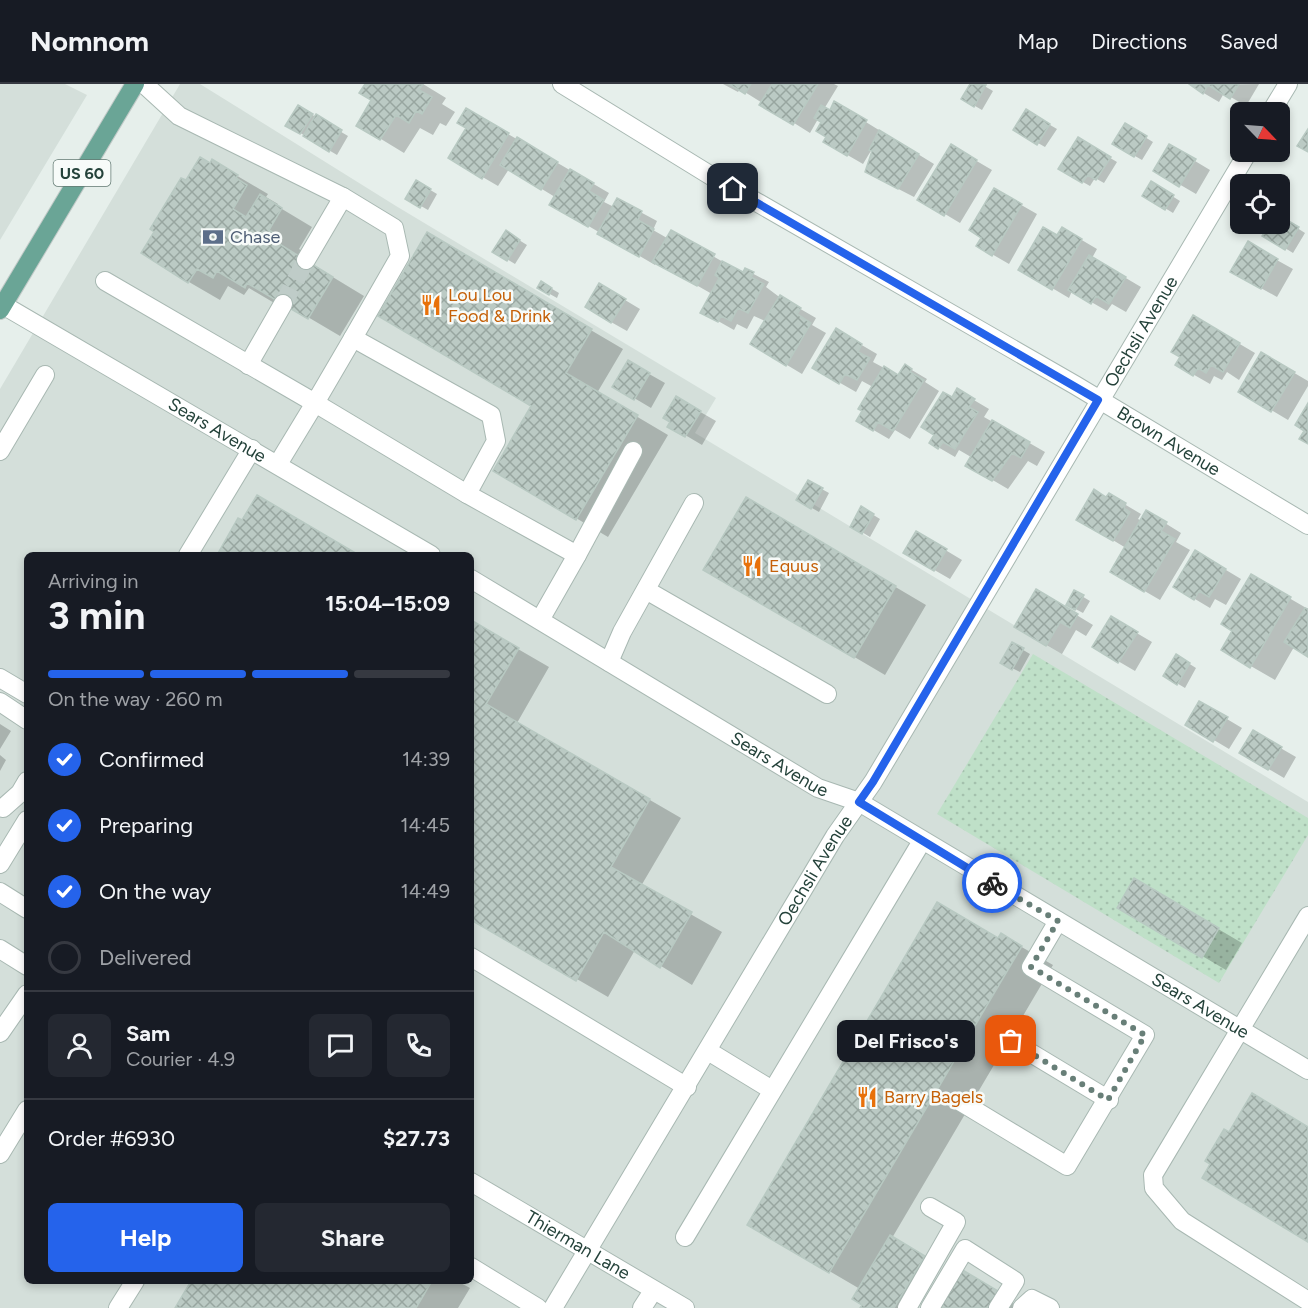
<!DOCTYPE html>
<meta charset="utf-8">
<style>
:root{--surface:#171b24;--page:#242831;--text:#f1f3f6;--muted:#9ea1a6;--line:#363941;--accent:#2563eb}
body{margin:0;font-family:Figtree,sans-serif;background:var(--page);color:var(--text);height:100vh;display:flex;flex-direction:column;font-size:22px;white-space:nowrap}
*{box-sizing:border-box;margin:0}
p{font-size:20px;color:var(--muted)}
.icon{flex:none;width:33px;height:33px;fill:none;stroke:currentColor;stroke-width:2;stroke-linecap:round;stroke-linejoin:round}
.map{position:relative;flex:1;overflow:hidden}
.drawer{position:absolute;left:24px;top:468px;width:450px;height:732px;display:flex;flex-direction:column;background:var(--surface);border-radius:9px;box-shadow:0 3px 9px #0003}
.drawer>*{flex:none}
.needle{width:39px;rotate:115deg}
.controls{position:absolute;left:1230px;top:18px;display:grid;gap:12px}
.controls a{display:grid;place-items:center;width:60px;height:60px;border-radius:9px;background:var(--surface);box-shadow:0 3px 9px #0003;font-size:30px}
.pin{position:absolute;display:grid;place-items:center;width:51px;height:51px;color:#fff;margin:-26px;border-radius:12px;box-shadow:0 3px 9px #0006}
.courier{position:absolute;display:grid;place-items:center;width:60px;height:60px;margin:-30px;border:4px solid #2563eb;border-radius:50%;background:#fff;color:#222;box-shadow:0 2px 8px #0007}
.bubble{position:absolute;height:42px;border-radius:9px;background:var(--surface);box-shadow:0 3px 9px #0003;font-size:20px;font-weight:700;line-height:42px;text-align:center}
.head em{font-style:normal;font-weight:700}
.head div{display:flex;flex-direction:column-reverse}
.head{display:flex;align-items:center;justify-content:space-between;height:102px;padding:0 24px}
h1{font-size:39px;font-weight:700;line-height:45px}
.bar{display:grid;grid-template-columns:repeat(4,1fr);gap:9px 6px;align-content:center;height:72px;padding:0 24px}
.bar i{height:8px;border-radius:4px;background:var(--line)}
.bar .active{background:var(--accent)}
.bar p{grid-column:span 4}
.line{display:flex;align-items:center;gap:15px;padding:0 24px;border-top:2px solid var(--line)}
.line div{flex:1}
.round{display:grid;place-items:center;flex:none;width:63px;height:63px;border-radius:9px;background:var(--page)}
ol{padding:0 24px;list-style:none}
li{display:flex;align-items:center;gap:18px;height:66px}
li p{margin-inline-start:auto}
li .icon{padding:6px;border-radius:50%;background:var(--accent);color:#fff;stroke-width:4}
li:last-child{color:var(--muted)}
li i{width:33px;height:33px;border:3px solid var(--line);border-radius:50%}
.button{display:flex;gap:12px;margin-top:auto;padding:12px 24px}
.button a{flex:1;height:69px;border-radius:9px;background:var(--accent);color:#fff;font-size:24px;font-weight:700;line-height:69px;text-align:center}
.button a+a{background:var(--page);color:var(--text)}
header{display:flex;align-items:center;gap:36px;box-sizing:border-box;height:84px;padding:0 30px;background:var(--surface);border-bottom:2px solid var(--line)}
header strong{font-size:28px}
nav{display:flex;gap:33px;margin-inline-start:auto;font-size:21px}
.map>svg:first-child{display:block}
.built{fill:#d4dfda;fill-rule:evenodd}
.park{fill:url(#park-dots)}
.shadow{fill:#0003}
.building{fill:url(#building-cross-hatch);stroke:#b8c9c2;stroke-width:1.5}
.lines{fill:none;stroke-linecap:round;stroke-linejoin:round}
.minor-tunnel{stroke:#bfccc8;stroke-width:18;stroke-dasharray:18 9;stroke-linecap:butt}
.minor-casing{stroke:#a8b8b2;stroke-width:20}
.major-casing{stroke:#c2cac8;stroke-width:20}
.minor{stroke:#fff;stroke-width:18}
.major{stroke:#6aa596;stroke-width:18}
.done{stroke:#687f78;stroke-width:6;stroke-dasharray:0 10.8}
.route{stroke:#2563eb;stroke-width:8}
.labels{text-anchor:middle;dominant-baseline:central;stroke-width:5;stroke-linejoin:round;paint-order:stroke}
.shield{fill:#f7fbf9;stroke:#637a73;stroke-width:1.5}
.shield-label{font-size:16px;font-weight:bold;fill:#24423a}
.service-label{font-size:18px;fill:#4e5e75;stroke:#f7fbf9;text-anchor:start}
.food-label{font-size:18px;fill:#c56008;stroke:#f7fbf9;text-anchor:start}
.street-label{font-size:18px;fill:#24423a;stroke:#f7fbf9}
</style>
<header>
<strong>Nomnom</strong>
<nav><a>Map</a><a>Directions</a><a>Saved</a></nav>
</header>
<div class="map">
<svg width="1308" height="1224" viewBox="0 0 1308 1224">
<defs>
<pattern id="park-dots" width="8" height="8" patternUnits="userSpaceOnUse" patternTransform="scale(1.5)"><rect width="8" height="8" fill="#bfe0c8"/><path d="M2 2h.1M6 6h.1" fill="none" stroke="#a4c1ad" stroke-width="1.8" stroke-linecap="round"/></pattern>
<pattern id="building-cross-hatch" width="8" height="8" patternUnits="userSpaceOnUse" patternTransform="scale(1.5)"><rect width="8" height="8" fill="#bbcac4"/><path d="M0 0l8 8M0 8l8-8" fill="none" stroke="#98a6a0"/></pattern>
</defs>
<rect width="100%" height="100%" fill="#e6efeb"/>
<path class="built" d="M0,0H65L87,11L0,156Z
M180,0H200L396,122L716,314L695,349L1308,718V1224H0V305ZM27,471H471V1197H27Z"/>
<path class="park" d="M1033,570L1308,734V751L1219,899L937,730Z"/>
<path class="shadow" d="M367,0H423L446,14L442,20L455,28L446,42L440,39L433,51L420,44L404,69L358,41L373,16Z
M723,0H834L838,2L824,25L830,28L835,19L934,80L914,113L883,97L869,77L874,67L872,65L863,80L825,58L828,52L823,38L818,35L810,49L740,5L738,8Z
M971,0H981L993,7L982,26L963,15Z
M1259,0L1246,22L1224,9L1219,18L1190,1Z
M299,23L348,52L337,71L287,41Z
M467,26L609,109L604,118L614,123L618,116L657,137L653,146L667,154L671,148L744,190L746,186L769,198L766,203L778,212L816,234L812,241L826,249L802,290L752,260L765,237L754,232L747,245L737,240L734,246L718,237L712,210L656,178L655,181L551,120L555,113L509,85L498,102L450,74L468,44Z
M1026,27L1057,45L1045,63L1015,46Z
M1125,41L1153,58L1142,76L1114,60Z
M1078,55L1117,78L1104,99L1095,94L1090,102L1060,85Z
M951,62L992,86L960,139L920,115Z
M1170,62L1210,86L1196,110L1155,86Z
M212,77L268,110L266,113L278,120L277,122L312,143L299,165L307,170L303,175L364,212L340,252L279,216L276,220L249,204L244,211L228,202L220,216L189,198L186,98Z
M417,98L437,110L428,126L407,114Z
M1151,99L1180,117L1173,129L1144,111Z
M995,106L1037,130L1009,180L978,162L983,153Z
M1280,133L1305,149L1293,169L1264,151L1271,140H1280Z
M1063,145L1097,165L1092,174L1141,203L1126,228L1112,220L1107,227L1072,207L1069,214L1020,185L1058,153Z
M506,148L527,161L515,180L494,167Z
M427,150L623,265L597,309L668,351L608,453L495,386L533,322Z
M1248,160L1293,185L1277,213L1232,188Z
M542,199L559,209L557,214L539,204Z
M600,201L640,225L627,247L611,238Z
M1194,233L1255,269L1239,296L1227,288L1222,296L1214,292L1210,300L1177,281Z
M836,246L877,270L873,278L899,292L905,282L927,295L925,298L939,307L910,355L895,346L889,355L858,337L873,303L862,297L856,308L814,284Z
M1262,270L1308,297V302L1288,336L1240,307Z
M628,278L665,299L651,324L614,302Z
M957,306L989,325L984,333L1045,368L1037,382L1028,377L1008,405L967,381L971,373L959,366L955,373L931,359Z
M676,314L716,337L702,361L670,342Z
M809,398L829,409L819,428L798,416Z
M1109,411L1141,430L1138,435L1142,437L1147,428L1181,449L1176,458L1190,466L1160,516L1112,488L1126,464L1078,435Z
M862,424L880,435L870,453L852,442Z
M777,433L926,521L885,591L705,485Z
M917,449L962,476L950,495L905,469Z
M1196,468L1241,495L1226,521L1215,515L1210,524L1175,503Z
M1251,492L1308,525V571L1294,563L1275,596L1223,566L1234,546Z
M1037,507L1093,541L1086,552L1076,546L1062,570L1016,543Z
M1075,508L1090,517L1083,529L1068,521Z
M1111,534L1152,558L1135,587L1094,563Z
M471,538L549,583L517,639L681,734L641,802L722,848L692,901L635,866L608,913L471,834Z
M1013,560L1030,570L1020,588L1002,579Z
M1177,572L1196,584L1185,604L1165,592Z
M1200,619L1242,644L1229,665L1187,640Z
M0,640L11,647L0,665Z
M1253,648L1296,673L1284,694L1241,669Z
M0,671L6,676L0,687Z
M1135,796L1242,859L1226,886L1119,823Z
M1001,851L1053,881L892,1154L939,1182L915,1224H862L864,1220L860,1205L749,1140Z
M193,1197H457L470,1204L458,1224H177Z
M985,1201L1020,1224H939Z"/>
<path class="building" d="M365,0H423L419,6L432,13L422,30L416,27L409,39L396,31L380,56L356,42L371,16L359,9Z
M729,0H751L745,10Z
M772,0H818L793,41L759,21Z
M970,0L986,1L974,23L961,15Z
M1189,0H1239L1230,15L1208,1L1203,10Z
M834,17L867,36L847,72L823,58L826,53L816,47L821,38L814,34L821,21L830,26Z
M298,21L313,30L300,50L285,42Z
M466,24L509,49L482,95L448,74L466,44L457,39Z
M1026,25L1050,40L1037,61L1013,46Z
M316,30L342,46L329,68L303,52Z
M1125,39L1147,52L1134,73L1112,60Z
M1308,45V68L1297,62Z
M879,46L919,70L898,105L865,88L872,67L869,66Z
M517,53L558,78L541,106L500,81Z
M1078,53L1111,73L1096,96L1088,91L1082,99L1058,85Z
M951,60L977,76L944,132L917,116Z
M1169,60L1196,75L1179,103L1153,87Z
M200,73L210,79L212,75L238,91L236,94L247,101L233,125L246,133L260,110L282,124L269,146L277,151L273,156L333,193L308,235L247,199L245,204L217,187L213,194L197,185L188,199L141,169L154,148L150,145L181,94L186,96Z
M570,85L594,99L589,107L604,116L588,143L549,121Z
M416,96L431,105L420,124L405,115Z
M1151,97L1174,111L1165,126L1142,112Z
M994,104L1022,120L992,172L976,162L981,154L969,146Z
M617,114L642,127L638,136L654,145L639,173L597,150Z
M1280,132L1299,143L1285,166L1262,152L1270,140H1280Z
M1043,143L1057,151L1062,143L1082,155L1052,206L1018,186Z
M506,146L520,156L507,177L492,168Z
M671,146L715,170L697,202L652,178Z
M427,148L592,245L566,289L638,331L576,436L493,387L531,322L378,232Z
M1248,157L1278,175L1261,205L1230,188Z
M1089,171L1126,193L1109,220L1096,212L1091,220L1068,206Z
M722,177L743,188L745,184L754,188L751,193L764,200L748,229L738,224L731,237L721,232L718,238L700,229L719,194L715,191Z
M541,197L552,204L549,211L537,204Z
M599,199L626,215L611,239L585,223Z
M780,211L801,224L797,230L811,239L786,282L750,260Z
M1193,231L1240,259L1223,288L1211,281L1206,289L1198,284L1193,292L1175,281L1180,273L1171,268Z
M836,244L862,260L858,268L870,274L857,296L845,290L839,300L812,284Z
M1261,268L1295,288L1271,328L1238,308Z
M628,276L650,289L634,316L612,303Z
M905,280L912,285L910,288L924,296L893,347L878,338L873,347L856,337L862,327L858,325L884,282L898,291Z
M957,304L975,315L969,323L978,328L955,365L943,358L938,365L929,359L934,351L921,343L943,308L952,313Z
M676,312L701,327L685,353L667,343L670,338L663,334Z
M1308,319V360L1299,355L1304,347L1295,341Z
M992,336L1030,358L1021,374L1012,369L992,397L965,382Z
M808,396L823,404L811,425L796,416Z
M1094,405L1106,413L1109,409L1126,419L1124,424L1130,428L1113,457L1076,436Z
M257,411L359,471H217L238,434L242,436Z
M746,413L896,502L854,574L703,486Z
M861,422L874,430L862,450L850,443Z
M1146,426L1167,438L1161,447L1175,455L1144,508L1110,488Z
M916,447L947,465L934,487L903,469Z
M1195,466L1226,485L1209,513L1199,507L1194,516L1173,503Z
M1251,490L1291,513L1250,584L1221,566L1232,547L1221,540Z
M1036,505L1078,530L1070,544L1060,538L1046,562L1014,543Z
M1074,506L1084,511L1075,526L1066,521Z
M1305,524L1308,525V573L1284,558Z
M1111,532L1138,548L1118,579L1092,563Z
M471,536L519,564L486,620L650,715L611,783L692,828L660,884L604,848L576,897L471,836Z
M1012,558L1024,564L1012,586L1000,579Z
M1176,570L1190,579L1177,601L1163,592Z
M1199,617L1228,633L1213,658L1185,641Z
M1253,646L1282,663L1268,686L1239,669Z
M1134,794L1219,844L1202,874L1117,824Z
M937,818L998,854L1001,849L1022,862L829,1189L747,1141Z
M1252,1009L1308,1043V1158L1202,1094L1210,1080L1205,1077L1224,1045L1229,1048Z
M890,1151L925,1172L894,1224H860L862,1221L852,1215Z
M961,1185L998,1207L988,1224H938Z
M191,1197H432L416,1224H175Z"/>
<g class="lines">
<path class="minor-tunnel" d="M283,220L306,176"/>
<defs>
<g id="minor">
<path d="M144,0L179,32L343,113L394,144L400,172L353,254L491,331L496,357L467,410L577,471L540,536"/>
<path id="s1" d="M562,0L713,93L1075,301L1308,441"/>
<path d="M1271,28L1288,0"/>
<path d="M306,176L343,113"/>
<path d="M105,197L315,319L353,254"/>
<path id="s2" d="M3,221L431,471"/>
<path d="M248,281L283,220"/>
<path d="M0,367L45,291"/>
<path d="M278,380L315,319L467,410"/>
<path d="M188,471L252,365"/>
<path d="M577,471L633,367"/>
<path id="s3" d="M471,495L818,704L859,718L1308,986"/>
<path d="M646,506L827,610"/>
<path d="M609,578L622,548L694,419"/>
<path d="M0,594L27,610"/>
<path d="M0,618L27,636"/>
<path d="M3,724L20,709L27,697"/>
<path d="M0,780L27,736"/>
<path d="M0,808L27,825"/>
<path d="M1308,832L1153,1091L1154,1104L1182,1137L1308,1217"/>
<path d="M0,865L27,882"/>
<path d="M471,873L687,1003"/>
<path d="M0,949L27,910"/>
<path d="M1011,957L1109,1016"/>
<path d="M708,967L772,1006"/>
<path d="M961,1018L1067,1082L1145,951L1031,883L1058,837"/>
<path d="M0,1070L27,1026"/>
<path id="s4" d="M471,1098L685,1224"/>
<path d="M685,1153L922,757"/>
<path d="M471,1183L538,1224"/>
<path d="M118,1224L135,1197"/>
<path id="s5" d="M553,1224L835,752L873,698L1248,68"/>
<path d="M642,1224L653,1207"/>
<path d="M907,1224L956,1138L930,1123"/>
<path d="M930,1224L965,1165L1015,1197L998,1224"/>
<path d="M1022,1224L1032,1215L1050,1224"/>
</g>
<path id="major" d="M0,226L135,0"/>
</defs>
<use href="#minor" class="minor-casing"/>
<use href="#major" class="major-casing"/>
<use href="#minor" class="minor"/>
<use href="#major" class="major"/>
</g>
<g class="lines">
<path class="done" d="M992,799L1058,837L1031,883L1145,951L1108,1016L1011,957"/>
<path class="route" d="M733,105L1098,316L873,698L859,718L992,799"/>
</g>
<defs>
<symbol id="bank-bare" viewBox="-9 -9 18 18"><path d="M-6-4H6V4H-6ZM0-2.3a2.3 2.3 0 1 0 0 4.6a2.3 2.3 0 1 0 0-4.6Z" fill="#5c6f8a" stroke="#f7fbf9" stroke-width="2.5" paint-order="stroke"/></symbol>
<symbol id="restaurant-bare" viewBox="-9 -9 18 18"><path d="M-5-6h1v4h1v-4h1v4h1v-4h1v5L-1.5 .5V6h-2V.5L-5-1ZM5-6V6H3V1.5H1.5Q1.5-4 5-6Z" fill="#e8710a" stroke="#f7fbf9" stroke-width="2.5" paint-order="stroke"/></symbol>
</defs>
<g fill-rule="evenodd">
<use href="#bank-bare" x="198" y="138" width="30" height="30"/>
<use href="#restaurant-bare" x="416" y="206" width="30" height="30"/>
<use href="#restaurant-bare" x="737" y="467" width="30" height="30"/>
<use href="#restaurant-bare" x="852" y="998" width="30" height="30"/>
</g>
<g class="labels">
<rect class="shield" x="53.5" y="76" width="57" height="26" rx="4.5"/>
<g class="shield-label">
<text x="82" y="89">US 60</text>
</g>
<g class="service-label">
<text x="230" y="153">Chase</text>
</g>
<g class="food-label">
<text x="448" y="211">Lou Lou<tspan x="448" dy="21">Food &amp; Drink</tspan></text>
<text x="769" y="482">Equus</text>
<text x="884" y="1013">Barry Bagels</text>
</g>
<g class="street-label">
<text stroke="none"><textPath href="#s5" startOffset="1140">Oechsli Avenue</textPath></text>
<text stroke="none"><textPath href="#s2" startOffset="248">Sears Avenue</textPath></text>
<text stroke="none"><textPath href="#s1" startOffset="704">Brown Avenue</textPath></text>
<text stroke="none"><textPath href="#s3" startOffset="360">Sears Avenue</textPath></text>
<text stroke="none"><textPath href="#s5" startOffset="510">Oechsli Avenue</textPath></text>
<text stroke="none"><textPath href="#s3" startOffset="846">Sears Avenue</textPath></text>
<text stroke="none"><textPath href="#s4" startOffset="124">Thierman Lane</textPath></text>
</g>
</g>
</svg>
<div class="controls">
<a><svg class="needle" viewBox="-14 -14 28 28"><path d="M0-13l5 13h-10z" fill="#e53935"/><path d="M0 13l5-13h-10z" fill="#9ea1a6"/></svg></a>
<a><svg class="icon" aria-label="locate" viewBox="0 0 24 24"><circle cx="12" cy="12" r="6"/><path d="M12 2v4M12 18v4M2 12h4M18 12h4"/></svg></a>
</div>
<div class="pin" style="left:1011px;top:957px;background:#ea580c"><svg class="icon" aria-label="bag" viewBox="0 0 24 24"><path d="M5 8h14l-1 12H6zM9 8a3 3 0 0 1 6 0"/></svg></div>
<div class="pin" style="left:733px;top:105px;background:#1f2937"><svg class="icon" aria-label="home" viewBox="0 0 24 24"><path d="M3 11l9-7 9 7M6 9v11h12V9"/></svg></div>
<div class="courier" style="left:992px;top:799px"><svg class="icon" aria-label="bike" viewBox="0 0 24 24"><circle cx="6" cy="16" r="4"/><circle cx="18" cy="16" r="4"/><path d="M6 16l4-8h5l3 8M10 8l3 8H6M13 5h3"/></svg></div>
<div class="bubble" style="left:837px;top:936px;width:138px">Del Frisco's</div>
<section class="drawer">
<div class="head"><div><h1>3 min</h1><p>Arriving in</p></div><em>15:04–15:09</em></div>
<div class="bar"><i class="active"></i><i class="active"></i><i class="active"></i><i></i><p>On the way · 260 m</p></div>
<ol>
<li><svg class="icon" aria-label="check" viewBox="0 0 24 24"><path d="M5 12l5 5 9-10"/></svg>Confirmed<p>14:39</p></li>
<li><svg class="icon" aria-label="check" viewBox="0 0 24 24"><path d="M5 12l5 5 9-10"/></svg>Preparing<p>14:45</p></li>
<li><svg class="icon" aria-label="check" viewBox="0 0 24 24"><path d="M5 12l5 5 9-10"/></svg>On the way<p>14:49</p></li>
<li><i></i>Delivered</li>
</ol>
<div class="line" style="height:108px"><a class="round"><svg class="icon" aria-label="person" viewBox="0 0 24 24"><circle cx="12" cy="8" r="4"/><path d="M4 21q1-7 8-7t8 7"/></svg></a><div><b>Sam</b><p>Courier · 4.9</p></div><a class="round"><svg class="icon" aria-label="chat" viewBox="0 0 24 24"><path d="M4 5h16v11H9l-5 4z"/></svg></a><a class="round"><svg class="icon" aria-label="phone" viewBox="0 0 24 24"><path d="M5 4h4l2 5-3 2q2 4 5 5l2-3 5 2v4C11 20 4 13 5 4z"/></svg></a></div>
<div class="line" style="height:78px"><div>Order #6930</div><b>$27.73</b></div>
<div class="button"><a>Help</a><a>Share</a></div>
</section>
</div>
